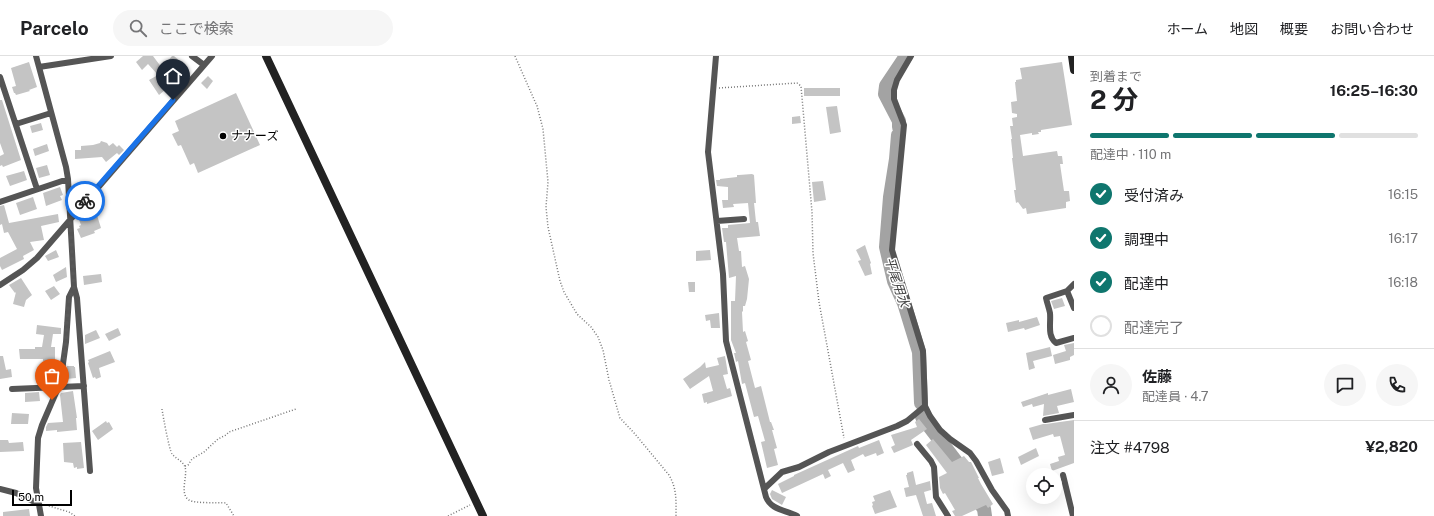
<!DOCTYPE html>
<html lang="ja">
<meta charset="utf-8">
<style>
:root{--surface:#fff;--page:#f6f6f6;--text:#202124;--muted:#757577;--line:#e0e0e0;--accent:#0f766e}
body{margin:0;font-family:"Public Sans","Noto Sans JP",sans-serif;background:var(--page);color:var(--text);height:100vh;display:flex;flex-direction:column;font-size:15px;white-space:nowrap}
*{box-sizing:border-box;margin:0}
p{font-size:13px;color:var(--muted)}
.icon{flex:none;width:22px;height:22px;fill:none;stroke:currentColor;stroke-width:2;stroke-linecap:round;stroke-linejoin:round}
.map{position:relative;flex:1;overflow:hidden}
.details{display:flex;flex-direction:column;background:var(--surface);width:360px}
.details>*{flex:none}
.fabs{position:absolute;left:1026px;top:412px;display:grid;gap:8px}
.fabs a{display:grid;place-items:center;width:36px;height:36px;border-radius:50%;background:var(--surface);box-shadow:0 4px 16px #0002;font-size:20px}
.scale{position:absolute;left:12px;bottom:10px;width:60px;box-sizing:border-box;padding-left:4px;border:2px solid #000;border-top:0;font-size:11px;line-height:14px;white-space:nowrap;color:#000;-webkit-text-stroke:3px #fff;paint-order:stroke}
.pin{position:absolute;display:grid;place-items:center;width:34px;height:34px;color:#fff;margin:-41px -17px;border-radius:50% 50% 50% 0;rotate:-45deg;box-shadow:0 0 4px #0007}
.pin .icon{rotate:45deg}
.courier{position:absolute;display:grid;place-items:center;width:40px;height:40px;margin:-20px;border:3px solid #1a73e8;border-radius:50%;background:#fff;color:#222;box-shadow:0 1px 5px #0007}
.overview em{font-style:normal;font-weight:700}
.overview div{display:flex;flex-direction:column-reverse}
.overview{display:flex;align-items:center;justify-content:space-between;height:68px;padding:0 16px}
h1{font-size:26px;font-weight:700;line-height:30px}
.bar{display:grid;grid-template-columns:repeat(4,1fr);gap:6px 4px;align-content:center;height:48px;padding:0 16px}
.bar i{height:5px;border-radius:3px;background:var(--line)}
.bar .selected{background:var(--accent)}
.bar p{grid-column:span 4}
.line{display:flex;align-items:center;gap:10px;padding:0 16px;border-top:1px solid var(--line)}
.line div{flex:1}
.round{display:grid;place-items:center;flex:none;width:42px;height:42px;border-radius:21px;background:var(--page)}
ol{padding:0 16px;list-style:none}
li{display:flex;align-items:center;gap:12px;height:44px}
li p{margin-inline-start:auto}
li .icon{padding:4px;border-radius:50%;background:var(--accent);color:#fff;stroke-width:4}
li:last-child{color:var(--muted)}
li i{width:22px;height:22px;border:2px solid var(--line);border-radius:50%}
header{display:flex;align-items:center;gap:24px;box-sizing:border-box;height:56px;padding:0 20px;background:var(--surface);border-bottom:1px solid var(--line)}
header strong{font-size:19px}
nav{display:flex;gap:22px;margin-inline-start:auto;font-size:14px}
.search{width:280px;height:36px;background:var(--page);display:flex;align-items:center;gap:10px;box-sizing:border-box;padding:0 14px;border-radius:22px;color:var(--muted);font-size:15px}
main{display:flex;flex:1;min-height:0}
.map>svg:first-child{display:block}
.lines{fill:none;stroke-linecap:round;stroke-linejoin:round}
.river{stroke:#a3a3a3;stroke-width:14}
.building{fill:#c4c4c4}
.path{stroke:#777;stroke-width:1.5;stroke-dasharray:1 2;stroke-linecap:butt}
.street{stroke:#555;stroke-width:6}
.secondary{stroke:#222;stroke-width:8}
.done{stroke:#595959;stroke-width:4;stroke-dasharray:0 7.2}
.route{stroke:#1a73e8;stroke-width:5}
.poi-dot{fill:#000;stroke:#fff;stroke-width:1.5}
.labels{text-anchor:middle;dominant-baseline:central;stroke-width:3;stroke-linejoin:round;paint-order:stroke}
.poi-label{font-size:12px;fill:#000;stroke:#fff;text-anchor:start}
.water-label{font-size:13px;font-style:italic;fill:#444;stroke:#fff}
</style>
<header>
<strong>Parcelo</strong>
<div class="search"><svg class="icon" aria-label="search" viewBox="0 0 24 24"><circle cx="10" cy="10" r="6"/><path d="M15 15l6 6"/></svg>ここで検索</div>
<nav><a>ホーム</a><a>地図</a><a>概要</a><a>お問い合わせ</a></nav>
</header>
<main>
<div class="map">
<svg width="1074" height="460" viewBox="0 0 1074 460">
<rect width="100%" height="100%" fill="#fff"/>
<g class="lines">
<path class="river" d="M899,71V65L885,38L886,30L906,0
M898,79L896,103L890,141L886,191L894,225L904,247L919,296L921,347
M922,361L958,408L972,435L984,453L985,460"/>
</g>
<path class="building" d="M143,0H153L162,12L172,0H174L182,7V8L184,10L180,15L178,14L168,25L171,29L159,39L149,24L158,19L148,8L142,14L136,6Z
M29,6L37,31L29,34L30,35L16,39L15,37H14L12,31L16,30L11,12Z
M1062,6L1072,69L1041,74V76H1038L1039,78L1032,79V77L1020,79L1023,100L1057,95L1058,100H1062L1063,108H1060L1064,135H1069L1070,145L1066,146V152L1027,158L1026,152L1023,153L1018,146L1016,147L1014,134H1016L1012,102H1013L1011,83H1012L1010,70H1013L1012,62L1017,61V58L1012,57L1011,46L1017,45L1015,26H1016V24L1022,23L1020,12Z
M208,20L213,25L207,33L201,27Z
M804,32H840V40H804Z
M236,37L260,89L198,117L194,107L190,109L181,89L178,90L172,78L179,75L175,65Z
M0,44H2L21,104L3,111L2,109L0,110V100L4,98L0,87Z
M837,50L841,76L830,78L826,51Z
M800,60L801,67L792,68V61Z
M41,67L43,74L32,77L30,70Z
M101,85L107,87L109,90L113,87L117,91L119,89L124,94L119,99L117,97L106,106L102,101L75,103V94H81V90L93,89L100,87Z
M47,88L49,95L35,100L33,93Z
M47,109L50,119L39,122L36,112Z
M24,115L27,124L10,130L6,120Z
M752,118L754,119L756,147H754L756,166H758L760,180L737,182L739,195H741L742,211L745,210L749,223L747,243L745,250H743V255L742,256L743,276L745,275L748,285L746,286L751,304L748,305L755,332L761,330L770,366H771L774,374H772L777,392L774,393L778,409L767,412L761,386L765,385L758,360L754,361L745,327L742,328L738,305L736,306L734,297H736L731,284V245H735L736,220L729,222L726,186H724L722,172H728V169L750,167L748,147L733,148L734,151L723,152L722,144H728V131L717,130L716,124H720V123L737,121V119H739Z
M823,125L826,144L814,146L812,126Z
M60,131L63,139L60,140L62,144L46,150L43,137Z
M33,141L37,153L20,159L16,147Z
M94,145L98,156H96L101,172L94,175L95,177L81,182L77,173L80,172L79,170L81,169L78,161Z
M4,149L9,167L58,158L59,166L41,170L44,184L30,186L34,194L23,200L24,203L2,214L0,210V202L17,193L8,176L4,177L2,168L0,169V150Z
M865,189L871,207L870,208L872,218L865,220L858,205L861,204L856,194Z
M56,194L59,201L48,205L45,200Z
M710,194L711,204L696,205V195Z
M66,211L67,221L56,226L53,219Z
M101,218L102,226L84,229L83,220Z
M21,222L32,239L26,244L24,251L13,248L16,236L15,237L9,229Z
M688,226H695V236H689Z
M54,230L60,238L51,244L45,235Z
M1062,242L1065,250L1054,253L1051,245Z
M719,257L720,272H711L710,264L706,265L705,259Z
M1037,261L1040,269L1025,274L1024,272L1008,276L1006,267L1019,264V266Z
M37,269L61,272V278H53L51,291H55V305H43V303H20L19,293H35V291H42L44,279L36,278Z
M118,272L121,279L109,285L105,278Z
M96,274L100,282L85,288V279Z
M1074,287V299L1070,301V304L1055,308L1053,299L1066,295L1064,289Z
M1050,291L1052,300L1033,305L1035,312L1029,314L1026,297Z
M110,295L115,306L99,312L101,321L96,323L95,321L93,322L88,307L89,306L88,304Z
M0,300H3L6,314L11,313L12,321L0,323Z
M725,300L728,318L723,319L727,333L730,332L732,340L707,348V346L704,347L702,338L713,335L709,320L690,333L683,323L700,311L705,306L706,312L719,309L717,302Z
M67,310H74V311H75L76,322L66,323Z
M58,311L57,318L39,317V313Z
M1071,333L1074,346L1057,350L1059,357L1043,360L1044,348L1033,351L1032,348L1023,351L1021,346L1048,337V339Z
M73,335L77,362H76L77,374L57,376V374L46,375V371L48,367L63,366L60,339L61,337Z
M39,336L40,345L25,346V337Z
M12,357L29,358L28,368H11Z
M919,363L927,373L911,384L913,389L894,397L891,391L895,389L891,379L917,371L915,366Z
M1074,364V407L1052,415L1050,408L1059,405L1058,401L1065,399L1060,380L1054,381L1053,378L1033,384L1029,372L1043,368H1046Z
M106,365L107,367L109,366L113,373L98,384L92,375Z
M933,383L952,406L964,400L969,406H971L979,422H978L981,428L993,448L988,452L986,449L962,460H955L952,455L955,454L945,437L943,438L940,432L939,421L947,417L926,389Z
M0,384H8L9,387L23,386L24,395L0,396Z
M879,384L884,397L877,400L876,397L865,401L863,398L851,404L855,414L848,417L843,407L828,414L831,420L825,423L823,418L782,437L778,428L794,420V419L858,390L859,392Z
M81,386L84,412L77,413V411L74,412L73,407L64,406L63,387Z
M1036,392L1039,400L1021,409L1018,401Z
M1000,402L1004,417L992,420L988,406Z
M913,415L916,429L930,425L931,434L924,436L927,448L932,447L936,460H923L916,439L906,441L904,432L909,431L906,419H907V417Z
M772,434L786,441L782,449L772,443L770,438Z
M890,434L897,451L875,458L872,450L873,449L872,446L875,445L873,440Z
M29,453L30,460H3V456Z"/>
<g class="lines">
<path class="path" d="M515,0L537,50L543,73L548,126L546,151L548,171L560,225L564,236L577,258L591,271L598,281L603,294L609,324L620,362L635,378L669,419C677,433 676,444 676,460
M719,32L797,27L801,30L812,156L813,197L819,246L844,382
M162,353C163,360 169,393 172,398C176,403 183,405 185,411C188,420 179,438 189,444C196,448 217,446 226,447L234,460
M185,410L188,409L192,403L204,396L218,383L226,379L229,376L296,353
M46,449L69,456L75,460
M448,460L470,449"/>
<path class="street" d="M36,0L66,111L68,123L74,231L69,241L66,286L61,322L58,332L42,369L38,382L36,432L41,460
M192,0L204,9
M716,0L708,96L723,218L726,285L766,441C771,454 786,454 797,460
M911,0L897,24L894,34V43L904,69L892,194L923,295L925,350L930,360L940,374L950,383L970,397L976,405L992,434L1007,455L1008,460
M39,11L111,0
M0,21L37,133
M16,68L51,57
M0,146L68,123
M717,165L744,163
M1074,228L1067,235L1074,252
M0,229L23,214L37,202L212,0
M74,231L77,242L90,415
M1067,235L1046,242C1047,247 1049,252 1050,257C1051,268 1047,280 1056,287L1074,282
M12,333L84,330
M1045,364L1074,359
M917,388L931,405L934,411L936,441L948,460
M1063,419L1073,460
M0,433L16,437L39,448
M764,433L782,416L799,411L829,396L897,370L907,365L925,350"/>
<path class="secondary" d="M266,0L483,460
M1072,0L1074,14"/>
</g>
<g class="lines">
<path class="done" d="M52,344C61,325 64,305 66,283C67,266 66,247 74,232L70,164L85,145"/>
<path class="route" d="M85,145L173,44"/>
</g>
<circle class="poi-dot" cx="223" cy="80" r="4"/>
<g class="labels">
<g class="poi-label">
<text x="231" y="80">ナナーズ</text>
</g>
<g class="water-label">
<text transform="translate(897 226) rotate(72)">平尾用水</text>
</g>
</g>
</svg>
<div class="fabs">
<a><svg class="icon" aria-label="locate" viewBox="0 0 24 24"><circle cx="12" cy="12" r="6"/><path d="M12 2v4M12 18v4M2 12h4M18 12h4"/></svg></a>
</div>
<div class="scale">50 m</div>
<div class="pin" style="left:52px;top:344px;background:#ea580c"><svg class="icon" aria-label="bag" viewBox="0 0 24 24"><path d="M5 8h14l-1 12H6zM9 8a3 3 0 0 1 6 0"/></svg></div>
<div class="pin" style="left:173px;top:44px;background:#1f2937"><svg class="icon" aria-label="home" viewBox="0 0 24 24"><path d="M3 11l9-7 9 7M6 9v11h12V9"/></svg></div>
<div class="courier" style="left:85px;top:145px"><svg class="icon" aria-label="bike" viewBox="0 0 24 24"><circle cx="6" cy="16" r="4"/><circle cx="18" cy="16" r="4"/><path d="M6 16l4-8h5l3 8M10 8l3 8H6M13 5h3"/></svg></div>
</div>
<section class="details">
<div class="overview"><div><h1>2 分</h1><p>到着まで</p></div><em>16:25–16:30</em></div>
<div class="bar"><i class="selected"></i><i class="selected"></i><i class="selected"></i><i></i><p>配達中 · 110 m</p></div>
<ol>
<li><svg class="icon" aria-label="check" viewBox="0 0 24 24"><path d="M5 12l5 5 9-10"/></svg>受付済み<p>16:15</p></li>
<li><svg class="icon" aria-label="check" viewBox="0 0 24 24"><path d="M5 12l5 5 9-10"/></svg>調理中<p>16:17</p></li>
<li><svg class="icon" aria-label="check" viewBox="0 0 24 24"><path d="M5 12l5 5 9-10"/></svg>配達中<p>16:18</p></li>
<li><i></i>配達完了</li>
</ol>
<div class="line" style="height:72px"><a class="round"><svg class="icon" aria-label="person" viewBox="0 0 24 24"><circle cx="12" cy="8" r="4"/><path d="M4 21q1-7 8-7t8 7"/></svg></a><div><b>佐藤</b><p>配達員 · 4.7</p></div><a class="round"><svg class="icon" aria-label="chat" viewBox="0 0 24 24"><path d="M4 5h16v11H9l-5 4z"/></svg></a><a class="round"><svg class="icon" aria-label="phone" viewBox="0 0 24 24"><path d="M5 4h4l2 5-3 2q2 4 5 5l2-3 5 2v4C11 20 4 13 5 4z"/></svg></a></div>
<div class="line" style="height:52px"><div>注文 #4798</div><b>¥2,820</b></div>
</section>
</main>
